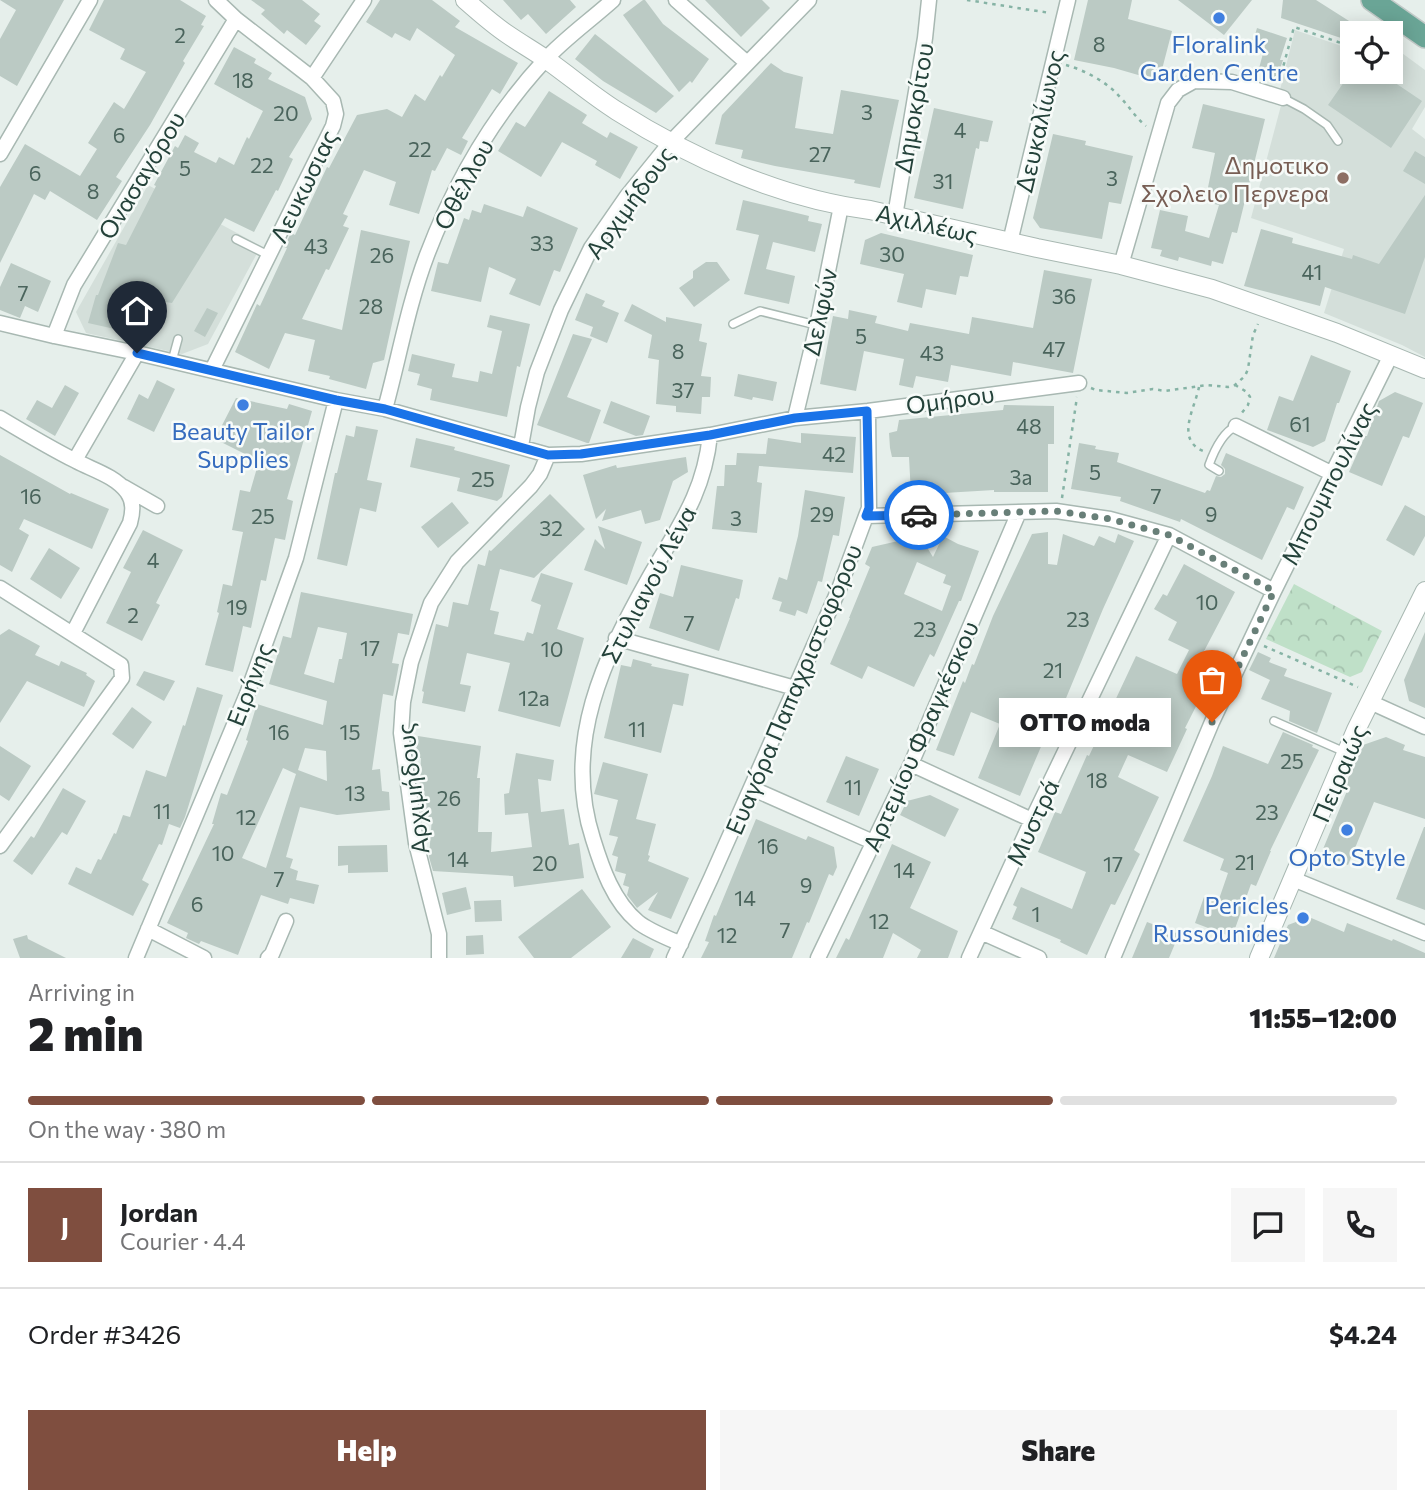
<!DOCTYPE html>
<meta charset="utf-8">
<style>
:root{--surface:#fff;--page:#f6f6f6;--text:#202124;--muted:#757577;--line:#e0e0e0;--accent:#7f4e3f}
body{margin:0;font-family:Commissioner,sans-serif;background:var(--page);color:var(--text);height:100vh;display:flex;flex-direction:column;font-size:26px;white-space:nowrap}
*{box-sizing:border-box;margin:0}
p{font-size:23px;color:var(--muted)}
.icon{flex:none;width:38px;height:38px;fill:none;stroke:currentColor;stroke-width:2;stroke-linecap:round;stroke-linejoin:round}
.map{position:relative;height:958px;overflow:hidden}
.drawer{display:flex;flex-direction:column;background:var(--surface);flex:1}
.drawer>*{flex:none}
.controls{position:absolute;left:1340px;top:21px;display:grid;gap:14px}
.controls a{display:grid;place-items:center;width:63px;height:63px;border-radius:0px;background:var(--surface);box-shadow:0 4px 18px #0003;font-size:35px}
.pin{position:absolute;display:grid;place-items:center;width:60px;height:60px;color:#fff;margin:-72px -30px;border-radius:50% 50% 50% 0;rotate:-45deg;box-shadow:0 0 7px #0007}
.pin .icon{rotate:45deg}
.courier{position:absolute;display:grid;place-items:center;width:70px;height:70px;margin:-35px;border:5px solid #1a73e8;border-radius:50%;background:#fff;color:#222;box-shadow:0 2px 9px #0007}
.bubble{position:absolute;height:49px;border-radius:0px;background:var(--surface);box-shadow:0 4px 18px #0003;font-size:23px;font-weight:800;line-height:49px;text-align:center}
.head em{font-style:normal;font-weight:800}
.head div{display:flex;flex-direction:column-reverse}
.head{display:flex;align-items:center;justify-content:space-between;height:119px;padding:0 28px}
h1{font-size:46px;font-weight:800;line-height:52px}
.bar{display:grid;grid-template-columns:repeat(4,1fr);gap:10px 7px;align-content:center;height:84px;padding:0 28px}
.bar i{height:9px;border-radius:5px;background:var(--line)}
.bar .current{background:var(--accent)}
.bar p{grid-column:span 4}
.line{display:flex;align-items:center;gap:18px;padding:0 28px;border-top:2px solid var(--line)}
.line div{flex:1}
.round{display:grid;place-items:center;flex:none;width:74px;height:74px;border-radius:0px;background:var(--page)}
.button{display:flex;gap:14px;margin-top:auto;padding:14px 28px}
.button a{flex:1;height:80px;border-radius:0px;background:var(--accent);color:#fff;font-size:28px;font-weight:800;line-height:80px;text-align:center}
.button a+a{background:var(--page);color:var(--text)}
.map>svg:first-child{display:block}
.built{fill:#d4dfda}
.forest{fill:url(#forest-crowns)}
.building{fill:#bbcac4;fill-rule:evenodd}
.lines{fill:none;stroke-linecap:round;stroke-linejoin:round}
.service-casing{stroke:#a8b8b2;stroke-width:10}
.minor-casing{stroke:#a8b8b2;stroke-width:17}
.tertiary-casing{stroke:#a8b8b2;stroke-width:20}
.primary-casing{stroke:#c2cac8;stroke-width:24}
.path{stroke:#86b3a5;stroke-width:2.5;stroke-dasharray:3.5 5;stroke-linecap:butt}
.service{stroke:#fff;stroke-width:7}
.minor{stroke:#fff;stroke-width:14}
.tertiary{stroke:#fff;stroke-width:18}
.primary{stroke:#6aa596;stroke-width:21}
.done{stroke:#687f78;stroke-width:7;stroke-dasharray:0 12.6}
.route{stroke:#1a73e8;stroke-width:9}
.shop-dot{fill:#3f7fe0;stroke:#f7fbf9;stroke-width:2.5}
.education-dot{fill:#8d6e63;stroke:#f7fbf9;stroke-width:2.5}
.labels{text-anchor:middle;dominant-baseline:central;stroke-width:5;stroke-linejoin:round;paint-order:stroke}
.number-label{font-size:21px;fill:#4a645c}
.shop-label{font-size:24px;fill:#366cbe;stroke:#f7fbf9}
.street-label{font-size:24px;fill:#24423a;stroke:#f7fbf9}
.education-label{font-size:24px;fill:#785e54;stroke:#f7fbf9;text-anchor:end}
</style>
<div class="map">
<svg width="1425" height="958" viewBox="0 0 1425 958">
<defs>
<pattern id="forest-crowns" width="20" height="18" patternUnits="userSpaceOnUse" patternTransform="scale(1.75)"><rect width="20" height="18" fill="#bfe0c8"/><path d="M2 6a3 3 0 1 1 6 0M12 15a3 3 0 1 1 6 0" fill="none" stroke="#a4c1ad"/></pattern>
</defs>
<rect width="100%" height="100%" fill="#e6efeb"/>
<path class="built" d="M1295,30L1353,50V72H1391V45L1425,70V107L1412,129L1425,139V357L1402,345L1324,313L1344,249L1251,218L1283,98L1280,90Z
M148,185L261,246L208,344L182,354L86,333L76,312Z"/>
<path class="forest" d="M1294,584L1382,631L1362,672L1350,677L1266,639Z"/>
<path class="building" d="M0,0H64L17,86L0,76V39L16,10Z
M104,0H180L206,16L201,25L204,26L183,61L185,63L150,125L116,177L122,181L97,220L50,191L45,200L34,194L0,263V187L25,144L80,176L97,149L88,143L114,102L124,109L146,72L120,59L125,49L89,30Z
M251,0H302L320,14L314,21L321,26L306,45L287,30L284,34L261,14L265,10Z
M380,0H432L460,21L455,27L518,63L500,94L492,89L462,138L468,141L461,155L447,148L435,171L432,170L419,214L389,205L396,182L364,170L343,214L348,216L343,226L349,228L329,270L326,269L302,319L342,330L361,230L410,241L384,360L373,363L366,389L329,379L330,376L308,371L315,340L285,333L269,369L235,352L257,304L260,306L287,248L284,247L291,233L295,235L327,167L329,168L357,115L387,109L402,117L415,94L425,101L440,75L442,77L455,55L417,28L410,41L395,33L392,38L366,22Z
M503,0H570L576,7L546,34L528,14L521,20Z
M643,0H645L663,24L709,59L692,83L690,81L679,92L623,15Z
M705,0H762L770,8L741,37Z
M1088,0H1132L1128,19L1172,31L1159,81L1114,68L1074,60Z
M1178,0H1252L1224,35Z
M1283,0H1316L1368,33H1353V42L1281,18Z
M1257,28L1287,38L1280,60H1283L1277,78L1258,72L1265,46L1253,42Z
M595,34L674,96L656,113L603,81L575,59Z
M234,47L256,59L254,63L272,73L268,79L305,97L312,119L289,157L293,159L278,191L276,190L254,232L225,218L172,303L159,301L146,336L88,323L96,295H98L118,243L126,245L156,186L154,185L175,146L178,148L185,135L199,143L194,152L216,163L219,157L234,165L247,137L249,139L263,111L214,84Z
M771,63L784,72L803,77L795,128L833,134L841,90L899,100L880,188L854,183L855,180L775,166L741,158L743,150L715,144L722,115Z
M1351,72H1379L1422,101L1391,148L1328,105Z
M549,91L587,115L582,123L607,138L610,132L638,147L620,179L595,165L597,161L562,142L541,177L498,151L516,122L525,127Z
M1203,104L1265,119L1237,233L1232,232L1223,264L1212,261L1211,266L1179,257L1178,261L1160,256L1162,250L1151,248L1160,210L1188,216L1185,231L1209,238L1219,205L1205,202L1215,153L1192,148Z
M934,108L993,121L988,142L980,141L979,149L976,148L963,209L914,198Z
M1053,134L1086,141L1085,145L1133,156L1121,204L1109,202L1102,239L1040,228L1033,218Z
M1415,151L1425,157V184L1403,171Z
M1425,195V257L1405,314L1325,287L1320,306L1244,286L1261,229L1293,238L1292,243L1352,259L1353,255L1379,264Z
M743,200L809,216L808,221L822,224L815,252L773,242L766,269L795,276L789,304L744,294L759,235L736,230Z
M484,204L523,217L527,206L578,228L560,272L554,270L540,306L509,294L516,279L489,267L481,302L431,291L438,262L448,264L464,218L469,220L472,210L481,213Z
M881,233L973,255L968,277L960,276L956,295L926,289L922,308L897,302L904,274L860,264L865,240Z
M706,262H717L730,280L694,307L679,288L693,278V271Z
M11,263L51,281L38,312L25,306L20,318L0,310V287Z
M1044,270L1092,279L1073,373L1013,362L1011,376L951,365L948,382L916,376L913,388L899,385L904,359L864,351L856,391L820,384L833,316L848,319L849,310L877,316L875,323L908,331L910,323L969,334L972,317L1033,328Z
M586,293L605,301L602,306L619,313L607,343L590,336L593,327L575,320Z
M632,304L666,322V317L702,324L699,341L707,343L701,376L711,377L710,397H702L701,414L676,412V406L656,404L659,360L648,358L652,335L624,321Z
M207,308L218,313L205,337L194,331Z
M490,315L530,324L520,367L517,366L507,417L430,400L432,389L417,385L420,374L408,371L412,354L455,364L452,377L478,382L480,371L492,374L502,331L487,327Z
M573,334L592,339L567,397L601,410L589,443H587L537,425Z
M1311,355L1351,371L1339,403H1337L1325,441L1313,447L1267,430L1279,396L1293,401Z
M738,374L777,382L773,401L753,397L752,400L734,396Z
M157,380L175,389L154,432L127,419L139,394L148,399Z
M65,385L79,393L55,436L26,419L37,400L52,408Z
M1395,392L1423,403L1409,438L1403,436L1382,486L1349,472L1365,436H1367L1379,401Z
M236,398L287,409L289,404L312,411L287,499L293,501L285,540L275,538L266,581L261,580L251,628L243,626L233,672L205,665L219,613L217,612L223,584L232,586L243,532L232,530L240,490L250,492L259,461L215,439Z
M611,401L650,416L643,435L636,436L603,423Z
M1004,405L1054,406V444H1048V492H994V490L911,495L909,457H892L890,448L889,433L897,431L899,420L1003,410Z
M356,426L378,430L367,480L382,483L376,512L360,508L347,566L317,559L335,473H337L346,435L354,437Z
M801,433L856,437L853,473L759,466L757,482L762,483L757,533L712,529L717,486H724L725,465H736L737,453L766,454L768,438L801,443Z
M416,438L455,447L454,450L510,465L502,497L497,501L457,491L460,478L410,467Z
M1079,443L1096,446L1095,449L1119,453L1117,462L1205,493L1207,490L1210,491L1216,476L1221,477L1225,474V469L1221,465L1226,453L1304,487L1294,510L1287,507L1262,560L1181,519L1180,522L1120,501L1121,497L1071,489Z
M0,455L70,494L71,493L109,509L92,549L24,519L19,529L29,535L12,572L0,565Z
M686,457L688,472L673,481L660,520L645,524L641,510L602,521L606,509L596,519L583,475L616,465L617,468Z
M805,490L845,497L839,536L833,535L822,582L818,581L807,614L797,610L795,616L779,611L782,602L772,599L779,577L787,580L798,536Z
M550,494L585,529L534,578L500,569L490,610L499,612L494,634L524,641L527,632L533,634L541,605L531,601L541,573L573,583L557,629L584,638L560,727L498,711L510,663L467,653L460,684L471,686L465,712L422,703L424,692L422,691L436,624L448,627L453,602L468,605L478,564L485,566L489,550L491,551Z
M452,502L469,523L438,548L421,527Z
M1405,505L1425,516V536L1414,556L1386,540Z
M598,526L642,542L627,585L584,570L595,539L605,549Z
M143,530L183,550L156,603L160,605L142,641L106,623L131,572L123,568Z
M1048,532V564L1057,565L1063,534L1094,546L1099,536L1115,543L1118,534L1134,541L1103,609L1047,744L1043,742L1020,796L978,778L1000,724L971,712L954,756L936,750L963,681L965,683L972,664L974,665L993,616L1032,534Z
M920,536L933,557L943,536L958,544L979,551L961,601H959L934,657L930,654L914,687L868,666L862,679L830,664L850,618H849L870,567L865,564L872,547ZM917,562L946,575L943,583L951,586L942,611L904,594Z
M49,548L80,568L61,599L30,579Z
M1184,564L1235,592L1201,657L1217,665L1185,728L1187,729L1167,772L1128,755L1118,777L1159,797L1134,850L1140,854L1115,905L1111,904L1087,955L1060,942L1061,940L1012,919L1017,907L1013,905L1021,887L1072,909L1086,872L1038,852L1055,812L1061,814L1087,755L1089,756L1136,656L1177,674L1189,650L1168,640L1177,622L1154,609L1163,594L1167,596Z
M681,565L743,580L739,599L736,598L719,651L649,628L660,593L673,597Z
M301,592L413,614L409,635L398,633L392,663L399,664L393,696L383,694L372,770L380,769L382,791L389,792L390,810L337,815L300,807L286,857L293,859L290,868L298,871L296,880L319,885L314,904L290,898L288,904L261,895L238,955L201,941L199,944L186,938L188,933L167,923L214,824H212L221,793L227,795L248,741L246,740L257,704L323,725L327,701L269,684L283,636L291,638ZM318,627L347,633L342,659H339L334,683L304,674ZM305,748L326,751L327,781L298,770ZM283,768L296,774L266,868L242,858Z
M9,629L40,646L35,655L59,666L61,661L87,673L86,675L95,681L84,707L27,681L0,723V635Z
M1425,632V708L1409,701L1404,680Z
M1258,652L1271,658L1269,662L1287,669L1284,676L1332,693L1317,733L1289,721L1290,711L1261,699L1270,680L1249,670Z
M633,659L652,664L651,666L689,674L683,706L673,704L661,753L604,738L621,665L631,667Z
M144,671L175,681L164,701L136,685Z
M197,687L223,695L185,817L180,828L169,824L162,845L159,844L142,880L149,884L133,916L68,884L76,867L91,874L98,859L101,860L114,833L116,834L123,815L130,817L146,770L166,777L183,725L185,726Z
M132,707L152,722L133,749L112,734Z
M1283,732L1313,745L1312,747L1319,750L1270,851H1271L1256,886L1251,884L1232,937L1195,923L1204,897L1218,902L1228,873L1220,870L1224,859L1183,841L1212,776L1223,746L1268,764Z
M418,736L481,746L477,778H480L478,832H492L491,852L532,847L528,813L505,815L504,794L509,793L516,753L554,760L551,781L538,779L541,812L564,809L569,845L579,843L584,878L514,887L513,876L433,871L429,857L432,817H422L419,795L421,758L415,757Z
M1386,737L1405,745L1403,750L1425,757V819L1374,802L1348,865L1321,854L1349,786L1345,785L1363,745Z
M0,746L31,766L9,801L0,795Z
M846,756L879,769L859,816L826,802Z
M603,762L648,774L636,819L656,824L648,855L650,856L648,861L689,878L671,919L648,910L658,892L637,908L627,895L629,887L623,885L626,874L615,871L618,857L612,855L618,837L609,835L618,800L594,794Z
M63,788L86,801L67,835L62,832L32,875L13,861L31,836L34,838Z
M930,795L959,809L945,837L900,815L907,801Z
M756,819L806,840L808,836L834,847L837,867L833,876L829,874L809,923L807,922L792,958H701L709,942L705,941L714,915L716,916Z
M1424,827H1425V910L1396,899Z
M892,844L931,862L910,908L958,931L948,958H917L921,950L893,933L883,958H836L846,938L849,940Z
M387,845L388,872L348,873V865L338,866V846Z
M466,887L471,909L447,915L442,893Z
M582,889L611,927L571,958H534L518,937Z
M501,900L502,921L475,922L474,901Z
M1309,917L1344,932L1347,923L1392,941L1393,939L1425,953V958H1274L1288,925Z
M1147,922L1179,934L1169,958H1132Z
M27,935L28,939L66,958H20L13,939Z
M483,935L484,954L466,955V936Z
M633,938L654,949L650,958H621Z"/>
<g class="lines">
<defs>
<path id="service" d="M1283,98L1304,109L1327,125L1338,141
M236,239L268,255
M733,324L760,311L816,325
M172,361L178,339
M1219,471L1209,465C1214,451 1222,433 1236,426
M1274,721L1347,753"/>
<path id="minor" d="M676,0L747,63
M312,78L364,0
M0,154L90,0
M895,216L925,38L929,0
M1010,242L1068,0
M1121,265L1168,103L1178,90L1194,81L1232,82L1283,98
M0,323L54,336L137,353L336,400L385,409L548,455L581,454L710,435L795,418L868,411L1079,383
M54,336L74,285L236,19
M212,370L333,126L336,114L333,101L312,78L236,19L216,0
M385,409C399,358 408,305 427,255C454,184 493,116 545,60C564,39 592,19 613,0
M0,418C25,433 50,448 76,461C93,470 115,476 127,492C134,502 133,512 130,523L73,633
M795,418L817,326L841,206
M1236,426L1333,474
M521,446L528,407L537,372L561,310L591,248L627,196L670,143L809,0
M75,460L137,353
M124,487L157,506
M866,516L1056,511L1110,519L1169,535L1274,591
M0,588L121,665L122,678L0,846
M616,638L795,688
M1370,702L1425,727
M911,764L1032,820
M751,788L873,842
M1293,879L1425,933
M148,929L204,958
M981,932L1039,958
M681,944C668,938 649,931 638,922C613,901 602,868 593,839C562,743 604,658 650,576C678,527 704,494 710,435
M136,958L247,694L296,558L336,400
M268,958L272,954L286,921
M439,958V934L416,843L401,733L403,702L411,662L431,603L457,562L531,486L540,474L548,455
M674,958L711,878L839,589L866,516L869,508L868,411
M818,958L911,764L1019,512
M969,958L1032,820L1169,535
M1113,958L1212,722L1274,591L1391,355"/>
<path id="tertiary" d="M465,0C479,12 492,24 507,34C520,43 534,51 547,60C571,77 593,96 617,111C691,158 782,199 870,210L1037,248L1121,265L1212,289L1337,333L1425,369
M1259,958L1356,730L1425,591"/>
<path id="primary" d="M1372,0L1425,37"/>
</defs>
<use href="#service" class="service-casing"/>
<use href="#minor" class="minor-casing"/>
<use href="#tertiary" class="tertiary-casing"/>
<use href="#primary" class="primary-casing"/>
<path class="path" d="M967,0L1050,13
M1391,59L1405,68
M1066,65C1084,70 1107,82 1119,96C1129,106 1135,117 1146,126
M1279,82L1294,27L1353,47
M1235,385L1247,392L1250,397L1248,405L1241,414
M1199,387C1195,408 1175,439 1203,451
M1091,388L1096,390L1127,393L1153,389L1165,391L1207,385L1228,387L1235,385L1245,376L1248,369L1253,335L1258,324
M1062,498L1077,397
M1264,646L1358,687"/>
<use href="#service" class="service"/>
<use href="#minor" class="minor"/>
<use href="#tertiary" class="tertiary"/>
<use href="#primary" class="primary"/>
</g>
<g class="lines">
<path class="done" d="M919,515L1056,511L1110,519L1169,535L1274,591L1212,722"/>
<path class="route" d="M137,353L336,400L385,409L548,455L581,454L710,435L795,418L867,411L869,508L866,516L919,515"/>
</g>
<g class="shop-dot">
<circle cx="1219" cy="18" r="7"/>
<circle cx="243" cy="405" r="7"/>
<circle cx="1347" cy="830" r="7"/>
<circle cx="1303" cy="918" r="7"/>
</g>
<circle class="education-dot" cx="1343" cy="178" r="7"/>
<g class="labels">
<g class="number-label">
<text x="180" y="34">2</text>
<text x="1099" y="43">8</text>
<text x="243" y="79">18</text>
<text x="867" y="111">3</text>
<text x="286" y="112">20</text>
<text x="960" y="129">4</text>
<text x="119" y="134">6</text>
<text x="420" y="148">22</text>
<text x="820" y="153">27</text>
<text x="262" y="164">22</text>
<text x="185" y="167">5</text>
<text x="35" y="172">6</text>
<text x="1112" y="177">3</text>
<text x="943" y="180">31</text>
<text x="93" y="190">8</text>
<text x="542" y="242">33</text>
<text x="316" y="245">43</text>
<text x="892" y="253">30</text>
<text x="382" y="254">26</text>
<text x="1312" y="271">41</text>
<text x="23" y="292">7</text>
<text x="1064" y="295">36</text>
<text x="371" y="305">28</text>
<text x="861" y="335">5</text>
<text x="1054" y="348">47</text>
<text x="678" y="350">8</text>
<text x="932" y="352">43</text>
<text x="683" y="389">37</text>
<text x="1300" y="423">61</text>
<text x="1029" y="425">48</text>
<text x="834" y="453">42</text>
<text x="1095" y="471">5</text>
<text x="1021" y="476">3a</text>
<text x="483" y="478">25</text>
<text x="31" y="495">16</text>
<text x="1156" y="495">7</text>
<text x="822" y="513">29</text>
<text x="1211" y="513">9</text>
<text x="263" y="515">25</text>
<text x="736" y="517">3</text>
<text x="551" y="527">32</text>
<text x="153" y="559">4</text>
<text x="1207" y="601">10</text>
<text x="237" y="606">19</text>
<text x="133" y="614">2</text>
<text x="1078" y="618">23</text>
<text x="689" y="622">7</text>
<text x="925" y="628">23</text>
<text x="370" y="647">17</text>
<text x="552" y="648">10</text>
<text x="1053" y="669">21</text>
<text x="534" y="697">12a</text>
<text x="637" y="728">11</text>
<text x="279" y="731">16</text>
<text x="350" y="731">15</text>
<text x="1292" y="760">25</text>
<text x="1097" y="779">18</text>
<text x="853" y="786">11</text>
<text x="355" y="792">13</text>
<text x="449" y="797">26</text>
<text x="162" y="810">11</text>
<text x="1267" y="811">23</text>
<text x="246" y="816">12</text>
<text x="768" y="845">16</text>
<text x="223" y="852">10</text>
<text x="458" y="858">14</text>
<text x="1245" y="861">21</text>
<text x="545" y="862">20</text>
<text x="1113" y="863">17</text>
<text x="904" y="869">14</text>
<text x="279" y="878">7</text>
<text x="806" y="884">9</text>
<text x="745" y="897">14</text>
<text x="197" y="903">6</text>
<text x="1036" y="913">1</text>
<text x="879" y="920">12</text>
<text x="785" y="929">7</text>
<text x="727" y="934">12</text>
</g>
<g class="shop-label">
<text x="1219" y="43">Floralink<tspan x="1219" dy="28">Garden Centre</tspan></text>
<text x="243" y="430">Beauty Tailor<tspan x="243" dy="28">Supplies</tspan></text>
<text x="1347" y="856">Opto Style</text>
<text x="1289" y="904" text-anchor="end">Pericles<tspan x="1289" dy="28">Russounides</tspan></text>
</g>
<g class="street-label">
<text transform="translate(913 108) rotate(-80)">Δημοκρίτου</text>
<text transform="translate(1039 121) rotate(-77)">Δευκαλίωνος</text>
<text transform="translate(141 175) rotate(-59)">Ονασαγόρου</text>
<text transform="translate(463 184) rotate(-62)">Οθέλλου</text>
<text transform="translate(303 186) rotate(-64)">Λευκωσιας</text>
<text transform="translate(629 202) rotate(-54)">Αρχιμήδους</text>
<text transform="translate(927 223) rotate(13)">Αχιλλέως</text>
<text transform="translate(819 312) rotate(-78)">Δελφών</text>
<text transform="translate(950 399) rotate(-8)">Ομήρου</text>
<text transform="translate(1328 483) rotate(-63)">Μπουμπουλίνας</text>
<text transform="translate(648 584) rotate(-62)">Στυλιανού Λένα</text>
<text transform="translate(249 684) rotate(-69)">Ειρήνης</text>
<text transform="translate(793 689) rotate(-67)">Ευαγόρα Παπαχριστοφόρου</text>
<text transform="translate(920 736) rotate(-66)">Αρτεμίου Φραγκέσκου</text>
<text transform="translate(1339 773) rotate(-67)">Πειραιώς</text>
<text transform="translate(412 789) rotate(-97)">Αρχιμήδους</text>
<text transform="translate(1032 822) rotate(-65)">Μυστρά</text>
</g>
<g class="education-label">
<text x="1329" y="164">Δημοτικο<tspan x="1329" dy="28">Σχολειο Περνερα</tspan></text>
</g>
</g>
</svg>
<div class="controls">
<a><svg class="icon" aria-label="locate" viewBox="0 0 24 24"><circle cx="12" cy="12" r="6"/><path d="M12 2v4M12 18v4M2 12h4M18 12h4"/></svg></a>
</div>
<div class="pin" style="left:1212px;top:722px;background:#ea580c"><svg class="icon" aria-label="bag" viewBox="0 0 24 24"><path d="M5 8h14l-1 12H6zM9 8a3 3 0 0 1 6 0"/></svg></div>
<div class="pin" style="left:137px;top:353px;background:#1f2937"><svg class="icon" aria-label="home" viewBox="0 0 24 24"><path d="M3 11l9-7 9 7M6 9v11h12V9"/></svg></div>
<div class="courier" style="left:919px;top:515px"><svg class="icon" aria-label="car" viewBox="0 0 24 24"><path d="M5 17H2v-5l4-1 3-4h7l3 4 3 1v5h-3M9 17h6M6 11h13"/><circle cx="7" cy="17" r="2"/><circle cx="17" cy="17" r="2"/></svg></div>
<div class="bubble" style="left:999px;top:698px;width:172px">OTTO moda</div>
</div>
<section class="drawer">
<div class="head"><div><h1>2 min</h1><p>Arriving in</p></div><em>11:55–12:00</em></div>
<div class="bar"><i class="current"></i><i class="current"></i><i class="current"></i><i></i><p>On the way · 380 m</p></div>
<div class="line" style="height:126px"><b class="round" style="background:var(--accent);color:#fff">J</b><div><b>Jordan</b><p>Courier · 4.4</p></div><a class="round"><svg class="icon" aria-label="chat" viewBox="0 0 24 24"><path d="M4 5h16v11H9l-5 4z"/></svg></a><a class="round"><svg class="icon" aria-label="phone" viewBox="0 0 24 24"><path d="M5 4h4l2 5-3 2q2 4 5 5l2-3 5 2v4C11 20 4 13 5 4z"/></svg></a></div>
<div class="line" style="height:91px"><div>Order #3426</div><b>$4.24</b></div>
<div class="button"><a>Help</a><a>Share</a></div>
</section>
